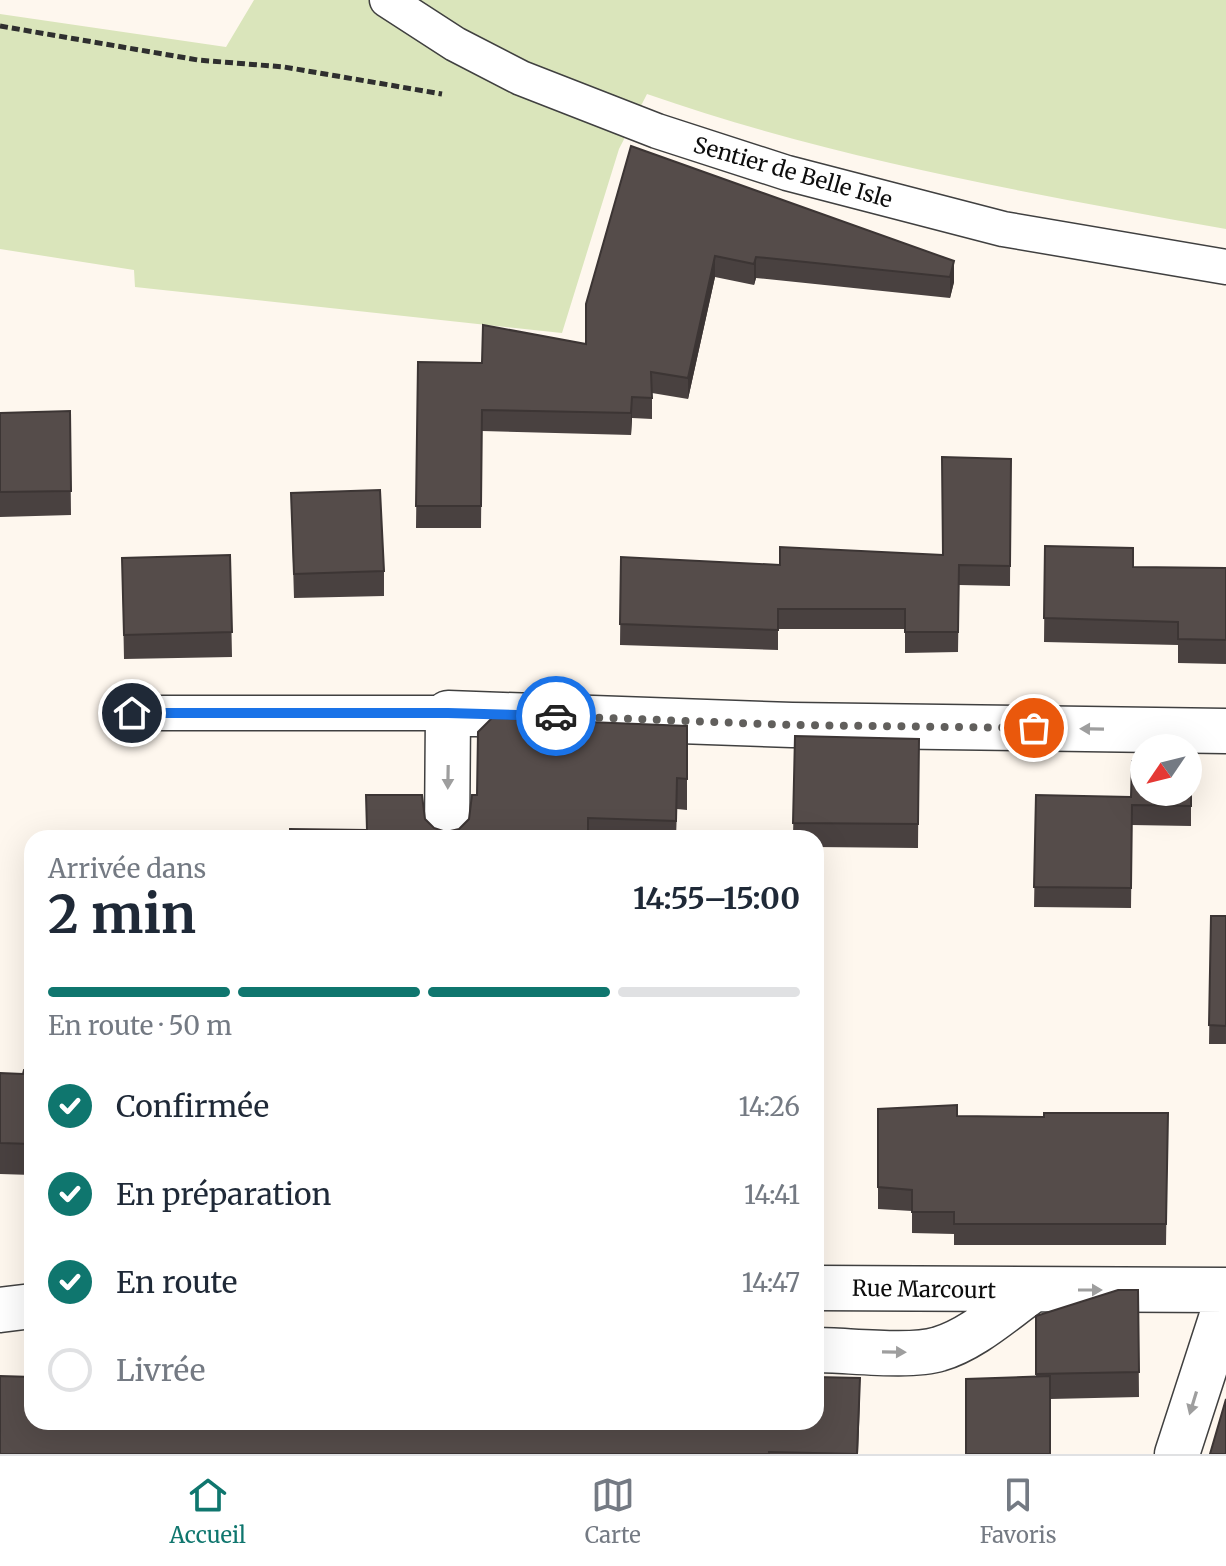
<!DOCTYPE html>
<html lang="fr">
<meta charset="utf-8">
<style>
:root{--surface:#fff;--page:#f6f6f7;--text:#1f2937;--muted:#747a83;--line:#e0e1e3;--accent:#0f766e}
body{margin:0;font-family:Merriweather,serif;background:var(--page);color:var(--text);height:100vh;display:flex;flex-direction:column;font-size:30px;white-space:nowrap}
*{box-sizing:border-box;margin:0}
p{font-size:26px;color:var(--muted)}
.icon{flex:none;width:44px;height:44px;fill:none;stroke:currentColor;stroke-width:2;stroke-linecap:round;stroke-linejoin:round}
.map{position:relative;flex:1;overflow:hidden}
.side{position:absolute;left:24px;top:830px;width:800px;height:600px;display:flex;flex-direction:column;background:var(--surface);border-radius:24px;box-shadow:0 8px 32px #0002}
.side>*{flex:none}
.needle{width:52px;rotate:235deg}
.controls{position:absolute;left:1130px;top:734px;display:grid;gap:16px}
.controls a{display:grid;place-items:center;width:72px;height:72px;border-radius:50%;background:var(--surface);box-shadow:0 8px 32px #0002;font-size:40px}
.pin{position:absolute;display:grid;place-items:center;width:68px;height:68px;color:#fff;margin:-34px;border:4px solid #fff;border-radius:50%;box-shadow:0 2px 8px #0007}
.courier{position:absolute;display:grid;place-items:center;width:80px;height:80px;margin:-40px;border:6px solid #1a73e8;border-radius:50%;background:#fff;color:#222;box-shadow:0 2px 10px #0007}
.overview em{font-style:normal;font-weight:700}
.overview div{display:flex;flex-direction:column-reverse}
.overview{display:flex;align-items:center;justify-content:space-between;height:136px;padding:0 24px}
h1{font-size:52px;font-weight:700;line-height:60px}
.bar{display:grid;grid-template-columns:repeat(4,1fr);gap:12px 8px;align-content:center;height:96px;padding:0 24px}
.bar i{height:10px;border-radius:6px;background:var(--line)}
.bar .on{background:var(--accent)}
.bar p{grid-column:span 4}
ol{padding:0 24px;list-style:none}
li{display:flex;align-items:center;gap:24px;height:88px}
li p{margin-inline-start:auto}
li .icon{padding:8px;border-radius:50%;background:var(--accent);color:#fff;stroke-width:4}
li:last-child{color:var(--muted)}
li i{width:44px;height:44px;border:4px solid var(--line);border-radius:50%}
.menu{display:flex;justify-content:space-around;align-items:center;height:112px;border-top:2px solid var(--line);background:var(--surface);font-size:22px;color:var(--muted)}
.menu a{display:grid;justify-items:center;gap:4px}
.menu .on{color:var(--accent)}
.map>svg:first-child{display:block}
.green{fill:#dae5bb}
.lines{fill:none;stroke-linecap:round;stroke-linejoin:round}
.lane-casing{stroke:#404040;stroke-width:37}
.street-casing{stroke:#404040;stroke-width:47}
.path{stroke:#2f2f2f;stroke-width:5;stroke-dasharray:8 4;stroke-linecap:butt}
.lane{stroke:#fff;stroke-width:34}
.street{stroke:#fff;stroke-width:44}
.wall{fill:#494140}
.shaded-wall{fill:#3c3534}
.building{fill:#554c4a;stroke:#3c3534;stroke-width:2}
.oneway{fill:#9e9e9e}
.done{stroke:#615f5c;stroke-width:8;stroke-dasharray:0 14.4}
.route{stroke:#1a73e8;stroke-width:10}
.labels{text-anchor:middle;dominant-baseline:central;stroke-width:8;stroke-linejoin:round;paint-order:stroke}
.street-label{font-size:22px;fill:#0d0d0d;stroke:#fff}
</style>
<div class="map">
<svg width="1226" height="1454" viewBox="0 0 1226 1454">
<rect width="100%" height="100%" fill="#fef7ee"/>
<path class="green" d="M254,0H1226V229C1032,194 833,159 647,94L619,149L562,333L135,287L134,270L0,249V14L226,47Z"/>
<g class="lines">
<defs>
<path id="lane" d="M387,0L455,44L521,78L657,131L787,173L1003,229L1226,267
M132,713H448"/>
<path id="street" d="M447,838L448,713L792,725L1226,731
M816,1288L1226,1290
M0,1310L32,1306
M816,1350C847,1350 911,1358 939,1349C973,1339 1004,1310 1033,1290
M1177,1454L1226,1303"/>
</defs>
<use href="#lane" class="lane-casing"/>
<use href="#street" class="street-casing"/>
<path class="path" d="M0,26L198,60L284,67L442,94"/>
<use href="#lane" class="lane"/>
<use href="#street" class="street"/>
</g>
<path class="wall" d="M631,146L954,261V282L950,298L756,278L754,285L715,277L688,399L652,393V419L632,418L631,435L482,431L481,528H416L418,362L482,363L586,344Z
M70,411L71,515L0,517V413Z
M1011,459L1010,586L959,585L958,652L905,653V629H778V650L620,645L621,557L780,565L943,554Z
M291,493L384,571V596L294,598Z
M1045,546L1133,567L1226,568V664L1178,663V645L1044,642Z
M230,555L232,657L124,659L122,558Z
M687,726V810L677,809L676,838H290L366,830V795L425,819L434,828L446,832L459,829L469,819L477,795Z
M795,736L919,739L918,848L816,847V838H793Z
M1191,762V826L1132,825L1131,908L1034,907L1036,795L1131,797Z
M1211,916H1226V1044H1209Z
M32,1070V1175L0,1174V1073L23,1074Z
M878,1109L957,1116L1044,1117L1168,1113L1166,1245H954V1234L912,1233V1211L878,1209Z
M1138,1290L1139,1397L1050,1399L1036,1377V1316Z
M32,1377L860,1399L858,1454H0Z"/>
<path class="shaded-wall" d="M715,256V277L688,399V378Z
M756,257V278L754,285V264Z
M954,261V282L950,298V277Z
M632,397V418L631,435V413Z"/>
<path class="building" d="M631,146L954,261L950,277L756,257L754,264L715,256L688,378L651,372L652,398L632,397L631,413L482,410L481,506H416L418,362L482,363L483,325L586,344V304Z
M70,411L71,491L0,492V413Z
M942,457L1011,459L1010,566L959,565L958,632H905V609H778V630L620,624L621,557L780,565V547L943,555Z
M380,490L384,571L294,574L291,493Z
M1045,546L1133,548V567L1226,568V640L1178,639V622L1044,618Z
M230,555L232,632L124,635L122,558Z
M492,718L687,726V779L677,778L676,821L588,818V838H290V829L367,830L366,795H422L425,819L434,828L446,832L459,829L469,819L472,795H477L478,732Z
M795,736L919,739L918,824L793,823Z
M1132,761H1144V792H1188V762H1191V806L1132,805L1131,888L1034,887L1036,795L1131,797Z
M1211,916H1226V1026L1209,1025Z
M24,1070H32V1144L0,1143V1073L23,1074Z
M957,1105V1116L1044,1117V1113H1168L1166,1224H954V1212H912V1190L878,1187V1109Z
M1118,1290H1138L1139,1372L1036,1374V1316Z
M0,1376L32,1377V1422H816V1377L860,1378L857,1454L769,1452V1454H0Z
M1050,1376V1454H966V1379Z
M1226,1399V1454H1210Z"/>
<defs><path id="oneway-solid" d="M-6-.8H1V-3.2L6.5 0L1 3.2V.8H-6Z" transform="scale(2)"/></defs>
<g class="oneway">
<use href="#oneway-solid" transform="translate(1092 729) rotate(-179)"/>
<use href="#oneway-solid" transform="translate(448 777) rotate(91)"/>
<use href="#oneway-solid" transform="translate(1090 1290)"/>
<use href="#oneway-solid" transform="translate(894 1352) rotate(1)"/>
<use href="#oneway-solid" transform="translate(1193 1403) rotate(107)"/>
</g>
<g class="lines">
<path class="done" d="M556,716L792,725L1034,728"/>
<path class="route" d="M132,713H448L556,716"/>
</g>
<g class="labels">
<g class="street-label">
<text transform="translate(793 172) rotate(16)">Sentier de Belle Isle</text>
<text transform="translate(924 1289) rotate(1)">Rue Marcourt</text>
</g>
</g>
</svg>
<div class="controls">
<a><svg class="needle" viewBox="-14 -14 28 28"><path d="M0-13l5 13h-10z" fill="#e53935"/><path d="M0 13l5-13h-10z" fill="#747a83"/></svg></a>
</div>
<div class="pin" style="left:1034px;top:728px;background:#ea580c"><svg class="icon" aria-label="bag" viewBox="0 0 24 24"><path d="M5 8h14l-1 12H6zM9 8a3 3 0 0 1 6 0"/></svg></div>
<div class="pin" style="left:132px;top:713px;background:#1f2937"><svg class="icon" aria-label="home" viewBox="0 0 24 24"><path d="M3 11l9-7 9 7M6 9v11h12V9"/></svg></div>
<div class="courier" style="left:556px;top:716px"><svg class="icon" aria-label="car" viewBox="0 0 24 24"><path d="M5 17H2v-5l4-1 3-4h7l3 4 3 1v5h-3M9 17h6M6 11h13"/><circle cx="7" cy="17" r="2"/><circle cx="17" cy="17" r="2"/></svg></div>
<section class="side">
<div class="overview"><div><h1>2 min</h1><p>Arrivée dans</p></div><em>14:55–15:00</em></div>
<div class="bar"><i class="on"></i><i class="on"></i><i class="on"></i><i></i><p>En route · 50 m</p></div>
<ol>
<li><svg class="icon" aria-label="check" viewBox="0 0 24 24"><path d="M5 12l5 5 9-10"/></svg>Confirmée<p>14:26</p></li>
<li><svg class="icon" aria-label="check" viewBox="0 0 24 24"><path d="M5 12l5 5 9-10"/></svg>En préparation<p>14:41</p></li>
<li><svg class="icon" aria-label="check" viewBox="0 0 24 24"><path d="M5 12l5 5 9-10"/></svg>En route<p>14:47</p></li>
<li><i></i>Livrée</li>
</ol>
</section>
</div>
<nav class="menu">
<a class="on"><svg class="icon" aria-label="home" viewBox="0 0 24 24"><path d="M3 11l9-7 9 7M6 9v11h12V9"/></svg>Accueil</a>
<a><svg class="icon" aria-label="map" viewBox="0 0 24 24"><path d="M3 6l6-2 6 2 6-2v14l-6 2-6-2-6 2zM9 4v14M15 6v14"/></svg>Carte</a>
<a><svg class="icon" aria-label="saved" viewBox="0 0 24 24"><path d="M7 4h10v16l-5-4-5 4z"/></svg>Favoris</a>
</nav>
